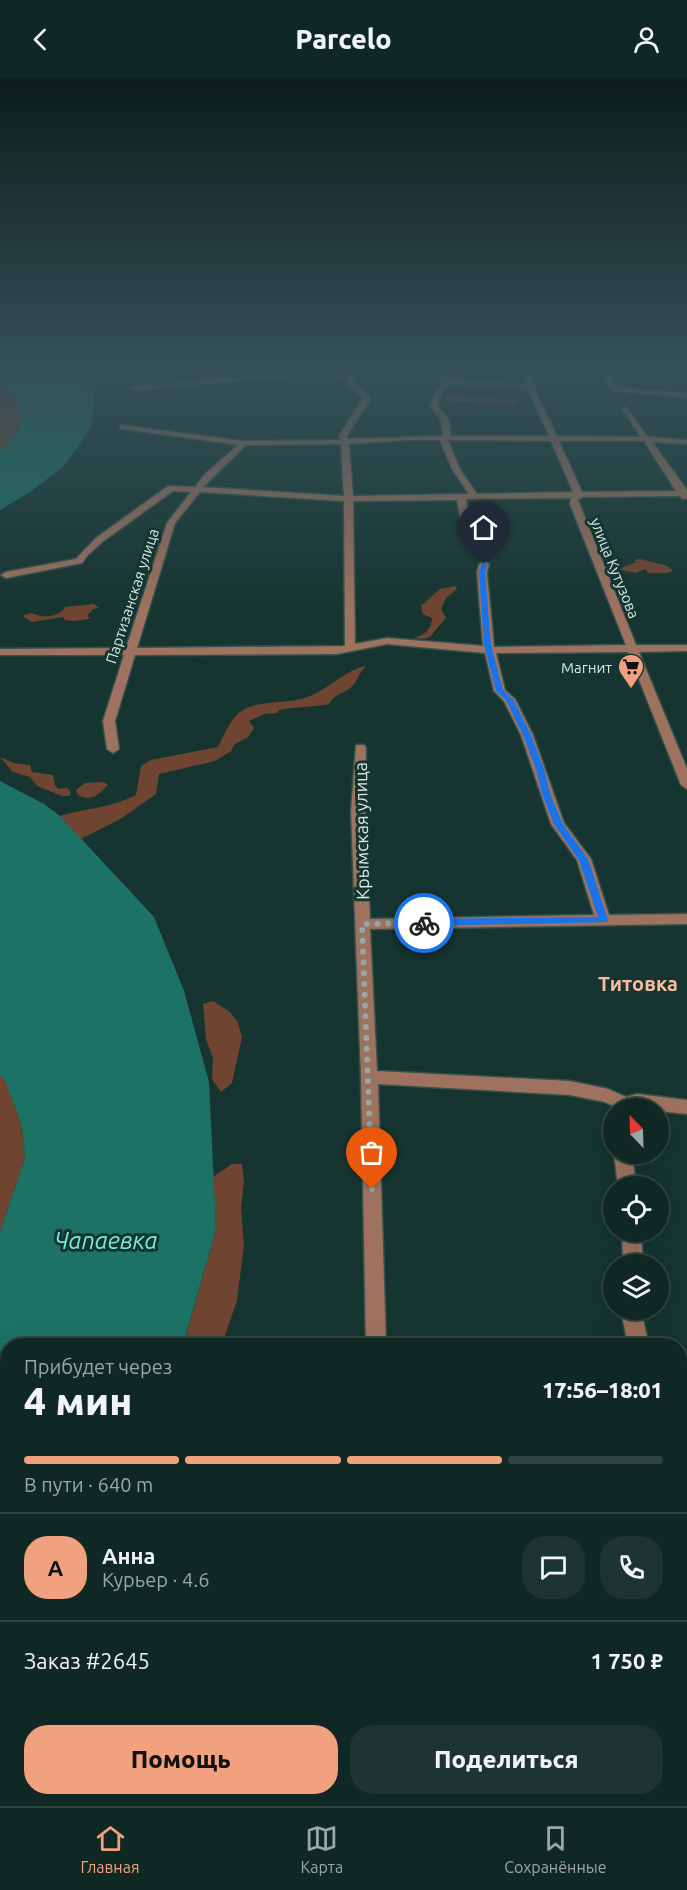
<!DOCTYPE html>
<html lang="ru">
<meta charset="utf-8">
<style>
:root{--surface:#102824;--page:#1e3431;--text:#f1f3f6;--muted:#9ca6a6;--line:#304441;--accent:#f1a17d}
body{margin:0;font-family:Ubuntu,sans-serif;background:var(--page);color:var(--text);height:100vh;display:flex;flex-direction:column;font-size:22px;white-space:nowrap}
*{box-sizing:border-box;margin:0}
p{font-size:20px;color:var(--muted)}
.icon{flex:none;width:33px;height:33px;fill:none;stroke:currentColor;stroke-width:2;stroke-linecap:round;stroke-linejoin:round}
.map{position:relative;flex:1;overflow:hidden}
.side{position:absolute;left:0px;top:1260px;width:687px;height:468px;display:flex;flex-direction:column;background:var(--surface);border-radius:24px 24px 0 0;box-shadow:0 6px 24px #0002,0 0 0 2px var(--line)}
.side>*{flex:none}
.needle{width:39px;rotate:337deg}
.controls{position:absolute;left:603px;top:1020px;display:grid;gap:12px}
.controls a{display:grid;place-items:center;width:66px;height:66px;border-radius:50%;background:var(--surface);box-shadow:0 6px 24px #0002,0 0 0 2px var(--line);font-size:30px}
.pin{position:absolute;display:grid;place-items:center;width:51px;height:51px;color:#fff;margin:-62px -26px;border-radius:50% 50% 50% 0;rotate:-45deg;box-shadow:0 0 6px #0007}
.pin .icon{rotate:45deg}
.courier{position:absolute;display:grid;place-items:center;width:60px;height:60px;margin:-30px;border:4px solid #1a73e8;border-radius:50%;background:#fff;color:#222;box-shadow:0 2px 8px #0007}
.headline em{font-style:normal;font-weight:800}
.headline div{display:flex;flex-direction:column-reverse}
.headline{display:flex;align-items:center;justify-content:space-between;height:102px;padding:0 24px}
h1{font-size:39px;font-weight:800;line-height:45px}
.bar{display:grid;grid-template-columns:repeat(4,1fr);gap:9px 6px;align-content:center;height:72px;padding:0 24px}
.bar i{height:8px;border-radius:4px;background:var(--line)}
.bar .selected{background:var(--accent)}
.bar p{grid-column:span 4}
.line{display:flex;align-items:center;gap:15px;padding:0 24px;border-top:2px solid var(--line)}
.line div{flex:1}
.round{display:grid;place-items:center;flex:none;width:63px;height:63px;border-radius:24px;background:var(--page)}
.primary-button{display:flex;gap:12px;margin-top:auto;padding:12px 24px}
.primary-button a{flex:1;height:69px;border-radius:24px;background:var(--accent);color:#111;font-size:24px;font-weight:800;line-height:69px;text-align:center}
.primary-button a+a{background:var(--page);color:var(--text)}
header{display:flex;justify-content:space-between;align-items:center;height:78px;padding:0 24px;background:var(--surface);font-size:27px;font-weight:800}
.menu{display:flex;justify-content:space-around;align-items:center;height:84px;border-top:2px solid var(--line);background:var(--surface);font-size:16px;color:var(--muted)}
.menu a{display:grid;justify-items:center;gap:3px}
.menu .selected{color:var(--accent)}
.map>svg:first-child{display:block}
.green{fill:#6f4532}
.water{fill:#1c7265}
.lines{fill:none;stroke-linecap:round;stroke-linejoin:round}
.minor-casing{stroke:#35524d;stroke-width:3}
.minor{fill:#9e725e;fill-rule:evenodd}
.route{fill:#1a73e8}
.done{stroke:#93a9a5;stroke-width:6;stroke-dasharray:0 10.8}
.labels{text-anchor:middle;dominant-baseline:central;stroke-width:6;stroke-linejoin:round;paint-order:stroke}
.far-street-label{font-size:15px;fill:#d7e8e4;stroke:#163530}
.far-poi-label{font-size:15px;fill:#d7e8e4;stroke:#163530;text-anchor:end}
.street-label{font-size:18px;fill:#d7e8e4;stroke:#163530}
.neighbourhood-label{font-size:20px;font-weight:bold;fill:#f9bca1;stroke:#163530}
.near-water-label{font-size:24px;font-style:italic;fill:#76ebd7;stroke:#163530}
</style>
<header><svg class="icon" aria-label="back" viewBox="0 0 24 24"><path d="M15 5l-7 7 7 7"/></svg>Parcelo<svg class="icon" aria-label="person" viewBox="0 0 24 24"><circle cx="12" cy="8" r="4"/><path d="M4 21q1-7 8-7t8 7"/></svg></header>
<div class="map">
<svg width="687" height="1728" viewBox="0 0 687 1728">
<rect width="100%" height="100%" fill="#163530"/>
<path class="green" d="M0,303C6,309 16,318 19,326C26,342 13,364 0,373Z
M448,315L469,320L492,319C499,324 512,318 520,323L514,327L449,323L446,321L449,317L446,316Z
M640,481L665,487L673,492L668,495H648L646,491L635,495L618,491L636,484L634,482Z
M455,508L457,511L446,520L441,531L446,540C444,543 441,545 439,548C429,559 432,562 414,560C424,557 432,552 432,540L423,536L421,528L440,511Z
M94,526L99,530L93,531L87,538L91,540C83,542 70,545 64,541V539L32,544L24,539V537L32,535C42,541 60,539 65,529Z
M367,588C358,594 358,605 349,611C341,616 334,617 329,626C312,630 296,628 279,632L277,635L264,636L249,643L254,650L248,659L235,666L231,673L215,683L159,696L156,716L122,740L81,761L60,738C86,730 111,730 136,717L141,688L151,682L218,669C225,656 231,638 245,631C264,621 290,627 310,618C330,610 346,591 367,588Z
M0,679L14,685L30,687L32,694L53,697L55,707L58,711L67,710L71,714L69,718H62L37,708L30,699L13,694Z
M104,704L108,707C98,717 92,724 78,717L76,712L85,705Z
M213,923L230,934L237,943L242,959L232,1005L221,1014L212,1001L213,980L206,961L203,926Z
M0,998L5,1001L22,1048L25,1080L0,1154Z
M232,1086H242L244,1104L241,1130L244,1167L237,1222L222,1267L183,1268L216,1151L213,1099Z
M7,1515L8,1659L0,1677V1521Z"/>
<path class="water" d="M0,289H64L93,313L94,332L90,351L64,388L30,414L0,432V373C13,364 26,343 19,326C12,308 0,314 0,289Z
M0,703L44,726L60,738L154,839L184,913L209,1004L216,1151L183,1267L8,1268V1515L0,1521V1154L25,1080L22,1048L5,1002L0,998Z"/>
<g class="lines">
<defs>
<path id="minor" d="M348,289H354L355,305L371,320L347,358L348,361L443,358L441,342L430,328L438,309L445,304L440,301L437,289H443L446,300L451,302L526,306L521,289H527L535,308L534,310L557,358L641,359L622,331L626,329L648,359L687,362V366L652,364L687,412V421H682L680,418L583,419L578,422L636,567H687V573L639,574L687,691V711L681,707L628,574L496,575L505,612L515,621L533,657L564,745L591,781L609,837L687,836V846L370,851L377,993L570,1003L608,1011L626,1019L637,1016L687,1022V1036L658,1033V1030H618L605,1024L570,1017L378,1006L386,1268H366L361,999L351,733L356,667H364L366,670L365,733L370,841L594,837L577,782L551,746L521,657L504,623L494,613L485,575L387,566L337,576L135,577L115,643L119,671L113,675L107,671L103,643L124,577H0V571L126,570L167,445L191,414L173,413L102,464L87,478L82,485L6,500L1,497L6,494L76,481L96,460L168,408L195,409L205,396L238,367L123,351H120V347L244,363L340,362L339,358L363,320L351,309L347,302L337,298L284,299L134,312L132,309L284,295L338,294L347,297ZM451,306L527,310L549,358H451L449,342L438,328L444,310ZM408,362H440L452,391L469,416L353,418L349,366ZM448,362L551,363L573,414L477,416L460,391ZM559,363H644L676,413L582,414ZM341,366L344,418L203,409L246,367ZM200,414L344,423L345,568L137,570L175,445ZM571,420L570,426L626,567L494,569L487,495L489,486L484,483L479,486L477,495L483,568L387,560L355,566L353,423L457,422L465,466L470,469L475,466L466,421Z
M601,289H607L617,310L687,315V319L613,313L608,309Z
M614,1076H632L636,1108H618Z
M622,1154H641L643,1186H623Z
M621,1232H641L649,1268H628Z
M680,1350H687V1372H680Z
M680,1457L687,1460V1517L680,1514Z
M63,1720H91L89,1728H61Z
M384,1720H412V1728H384Z"/>
</defs>
<use href="#minor" class="minor-casing"/>
<use href="#minor" class="minor"/>
</g>
<linearGradient id="sky" x2="0" y2="1"><stop stop-color="#0c1d1a"/><stop offset="0.55" stop-color="#365159"/><stop offset="1" stop-color="#365159" stop-opacity="0"/></linearGradient>
<rect width="687" height="530" fill="url(#sky)"/>
<path class="route" d="M482,485L487,486L485,495L491,567L503,612L513,621L531,657L545,694L550,716L563,746L588,781L608,842L607,844L424,848L419,845L424,841L598,839L579,782L554,746L542,716L537,694L523,657L506,622L496,613L484,567L479,495Z"/>
<g class="lines">
<path class="done" d="M372,1111L362,846L424,845"/>
</g>
<defs>
<symbol id="supermarket-pin" viewBox="-11 -11 22 30"><path d="M0 17L-7.5 6A9.5 9.5 0 1 1 7.5 6Z" fill="#f1a17d" stroke="#163530"/><path d="M-6-5.5h2.5l.6 2H6L4.5 2H-2.5L-4.4-4H-6ZM-1.5 3.2a1.3 1.3 0 1 0 .1 0ZM3 3.2a1.3 1.3 0 1 0 .1 0Z" fill="#111"/></symbol>
</defs>
<g fill-rule="evenodd">
<use href="#supermarket-pin" x="616" y="574" width="30" height="40"/>
</g>
<g class="labels">
<g class="far-street-label">
<text transform="translate(615 490) rotate(68)">улица Кутузова</text>
<text transform="translate(132 518) rotate(-72)">Партизанская улица</text>
</g>
<g class="far-poi-label">
<text x="612" y="589">Магнит</text>
</g>
<g class="street-label">
<text transform="translate(361 753) rotate(-91)">Крымская улица</text>
</g>
<g class="neighbourhood-label">
<text x="638" y="905">Титовка</text>
</g>
<g class="near-water-label">
<text x="106" y="1162">Чапаевка</text>
</g>
</g>
</svg>
<div class="controls">
<a><svg class="needle" viewBox="-14 -14 28 28"><path d="M0-13l5 13h-10z" fill="#e53935"/><path d="M0 13l5-13h-10z" fill="#9ca6a6"/></svg></a>
<a><svg class="icon" aria-label="locate" viewBox="0 0 24 24"><circle cx="12" cy="12" r="6"/><path d="M12 2v4M12 18v4M2 12h4M18 12h4"/></svg></a>
<a><svg class="icon" aria-label="layers" viewBox="0 0 24 24"><path d="M12 4l9 5-9 5-9-5zM3 14l9 5 9-5"/></svg></a>
</div>
<div class="pin" style="left:372px;top:1111px;background:#ea580c"><svg class="icon" aria-label="bag" viewBox="0 0 24 24"><path d="M5 8h14l-1 12H6zM9 8a3 3 0 0 1 6 0"/></svg></div>
<div class="pin" style="left:484px;top:486px;background:#1f2937"><svg class="icon" aria-label="home" viewBox="0 0 24 24"><path d="M3 11l9-7 9 7M6 9v11h12V9"/></svg></div>
<div class="courier" style="left:424px;top:845px"><svg class="icon" aria-label="bike" viewBox="0 0 24 24"><circle cx="6" cy="16" r="4"/><circle cx="18" cy="16" r="4"/><path d="M6 16l4-8h5l3 8M10 8l3 8H6M13 5h3"/></svg></div>
<section class="side">
<div class="headline"><div><h1>4 мин</h1><p>Прибудет через</p></div><em>17:56–18:01</em></div>
<div class="bar"><i class="selected"></i><i class="selected"></i><i class="selected"></i><i></i><p>В пути · 640 m</p></div>
<div class="line" style="height:108px"><b class="round" style="background:var(--accent);color:#111">А</b><div><b>Анна</b><p>Курьер · 4.6</p></div><a class="round"><svg class="icon" aria-label="chat" viewBox="0 0 24 24"><path d="M4 5h16v11H9l-5 4z"/></svg></a><a class="round"><svg class="icon" aria-label="phone" viewBox="0 0 24 24"><path d="M5 4h4l2 5-3 2q2 4 5 5l2-3 5 2v4C11 20 4 13 5 4z"/></svg></a></div>
<div class="line" style="height:78px"><div>Заказ #2645</div><b>1 750 ₽</b></div>
<div class="primary-button"><a>Помощь</a><a>Поделиться</a></div>
</section>
</div>
<nav class="menu">
<a class="selected"><svg class="icon" aria-label="home" viewBox="0 0 24 24"><path d="M3 11l9-7 9 7M6 9v11h12V9"/></svg>Главная</a>
<a><svg class="icon" aria-label="map" viewBox="0 0 24 24"><path d="M3 6l6-2 6 2 6-2v14l-6 2-6-2-6 2zM9 4v14M15 6v14"/></svg>Карта</a>
<a><svg class="icon" aria-label="saved" viewBox="0 0 24 24"><path d="M7 4h10v16l-5-4-5 4z"/></svg>Сохранённые</a>
</nav>
